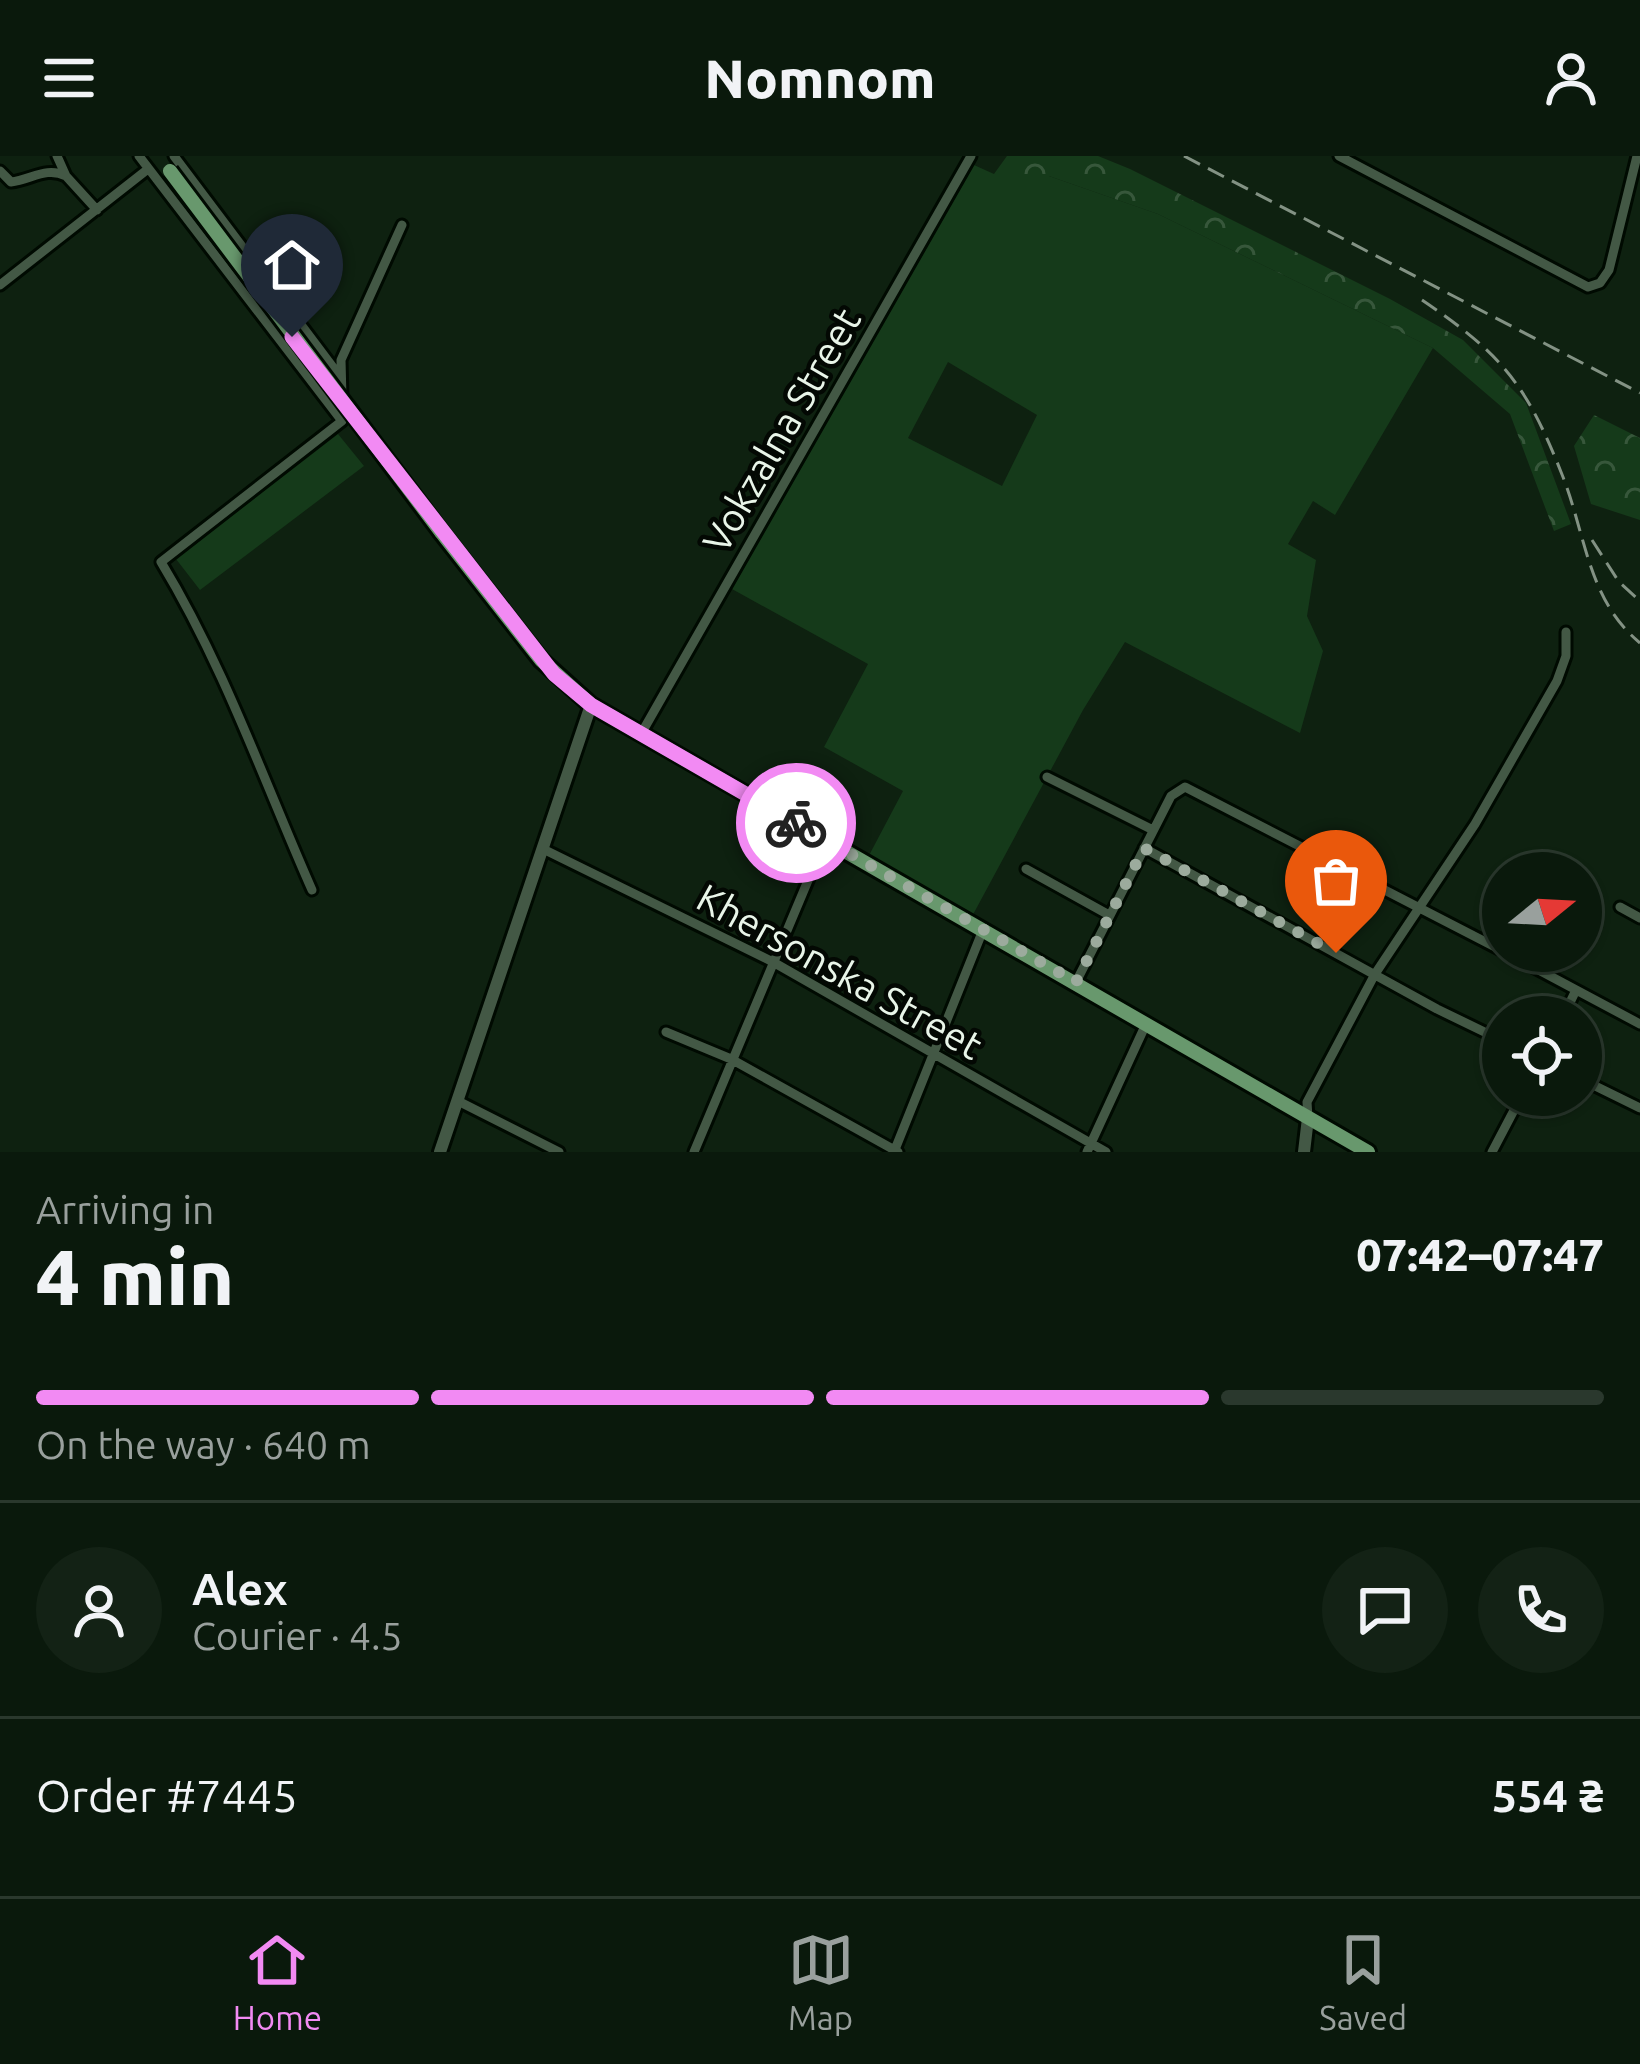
<!DOCTYPE html>
<meta charset="utf-8">
<style>
:root{--surface:#0a190c;--page:#132215;--text:#f1f3f6;--muted:#99a09d;--line:#2a382d;--accent:#f28af3}
body{margin:0;font-family:Ubuntu,sans-serif;background:var(--page);color:var(--text);height:100vh;display:flex;flex-direction:column;font-size:45px;white-space:nowrap}
*{box-sizing:border-box;margin:0}
p{font-size:39px;color:var(--muted)}
.icon{flex:none;width:66px;height:66px;fill:none;stroke:currentColor;stroke-width:2;stroke-linecap:round;stroke-linejoin:round}
.map{position:relative;height:996px;overflow:hidden}
.panel{display:flex;flex-direction:column;background:var(--surface);flex:1}
.panel>*{flex:none}
.needle{width:78px;rotate:72deg}
.tools{position:absolute;left:1482px;top:696px;display:grid;gap:24px}
.tools a{display:grid;place-items:center;width:120px;height:120px;border-radius:50%;background:var(--surface);box-shadow:0 3px 9px #0004,0 0 0 3px var(--line);font-size:60px}
.pin{position:absolute;display:grid;place-items:center;width:102px;height:102px;color:#fff;margin:-123px -51px;border-radius:50% 50% 50% 0;rotate:-45deg;box-shadow:0 0 12px #0007}
.pin .icon{rotate:45deg}
.courier{position:absolute;display:grid;place-items:center;width:120px;height:120px;margin:-60px;border:9px solid #f28af3;border-radius:50%;background:#fff;color:#222;box-shadow:0 3px 15px #0007}
.summary em{font-style:normal;font-weight:800}
.summary div{display:flex;flex-direction:column-reverse}
.summary{display:flex;align-items:center;justify-content:space-between;height:204px;padding:0 36px}
h1{font-size:78px;font-weight:800;line-height:90px}
.bar{display:grid;grid-template-columns:repeat(4,1fr);gap:18px 12px;align-content:center;height:144px;padding:0 36px}
.bar i{height:15px;border-radius:9px;background:var(--line)}
.bar .selected{background:var(--accent)}
.bar p{grid-column:span 4}
.line{display:flex;align-items:center;gap:30px;padding:0 36px;border-top:3px solid var(--line)}
.line div{flex:1}
.round{display:grid;place-items:center;flex:none;width:126px;height:126px;border-radius:63px;background:var(--page)}
header{display:flex;justify-content:space-between;align-items:center;height:156px;padding:0 36px;background:var(--surface);font-size:54px;font-weight:800}
.tab-bar{display:flex;justify-content:space-around;align-items:center;height:168px;border-top:3px solid var(--line);background:var(--surface);font-size:33px;color:var(--muted)}
.tab-bar a{display:grid;justify-items:center;gap:6px}
.tab-bar .selected{color:var(--accent)}
.map>svg:first-child{display:block}
.green{fill:#153a1a;fill-rule:evenodd}
.forest{fill:url(#forest-crowns)}
.lines{fill:none;stroke-linecap:round;stroke-linejoin:round}
.street-casing{stroke:#000a01;stroke-width:15}
.secondary-casing{stroke:#000a01;stroke-width:18}
.primary-casing{stroke:#000a01;stroke-width:20}
.street{stroke:#435845;stroke-width:9}
.secondary{stroke:#435845;stroke-width:12}
.primary{stroke:#68986d;stroke-width:14}
.rail{stroke:#839284;stroke-width:3;stroke-dasharray:18 9;stroke-linecap:butt}
.primary-bridge-casing{stroke:#000a01;stroke-width:20;stroke-linecap:butt}
.primary-bridge{stroke:#68986d;stroke-width:14}
.done{stroke:#9cab9d;stroke-width:12;stroke-dasharray:0 21.6}
.route{stroke:#f28af3;stroke-width:15}
.labels{text-anchor:middle;dominant-baseline:central;stroke-width:9;stroke-linejoin:round;paint-order:stroke}
.street-label{font-size:39px;fill:#e9f5e9;stroke:#030803}
</style>
<header><svg class="icon" aria-label="menu" viewBox="0 0 24 24"><path d="M4 6h16M4 12h16M4 18h16"/></svg>Nomnom<svg class="icon" aria-label="person" viewBox="0 0 24 24"><circle cx="12" cy="8" r="4"/><path d="M4 21q1-7 8-7t8 7"/></svg></header>
<div class="map">
<svg width="1640" height="996" viewBox="0 0 1640 996">
<defs>
<pattern id="forest-crowns" width="20" height="18" patternUnits="userSpaceOnUse" patternTransform="scale(3)"><rect width="20" height="18" fill="#153a1a"/><path d="M2 6a3 3 0 1 1 6 0M12 15a3 3 0 1 1 6 0" fill="none" stroke="#37573b"/></pattern>
</defs>
<rect width="100%" height="100%" fill="#0e2110"/>
<path class="green" d="M974,9L994,18L1049,20L1158,58L1433,192L1335,359L1313,345L1288,388L1316,404L1307,460L1323,495L1300,577L1125,486L1083,554L969,766L865,707L903,635L824,591L868,508L732,433ZM948,206L1037,259L1002,330L908,282Z
M338,278L364,310L200,434L176,403Z"/>
<path class="forest" d="M1007,0H1098L1130,13L1390,143L1463,184L1526,247L1571,368L1554,375L1510,258L1433,192L1158,58L1049,20L1031,34L994,18Z
M1594,259L1640,282V364L1591,348L1574,290Z"/>
<g class="lines">
<defs>
<path id="street" d="M57,0L66,20L97,54
M139,0L342,265
M174,0L341,222
M1339,0L1588,131L1600,127L1609,114L1637,0
M0,15L11,26C31,24 46,10 66,20
M0,129L148,13
M342,242L341,204L402,69
M641,578L971,0
M1047,621L1153,674
M1144,692L1437,853L1503,885
M543,693L773,806L1106,996
M1026,713L1109,759
M312,734C263,623 224,510 161,406L342,265
M1620,751L1640,762
M1503,795L1640,868
M1076,826L1171,640L1185,631L1503,795
M1563,861L1576,834
M666,876L731,903L898,996
M1581,923L1640,952
M458,945L559,996
M1308,962L1307,946L1375,818L1475,668L1557,525L1566,500V476
M694,996L825,684
M894,996L983,774
M1087,996L1146,868
M1492,996L1522,939"/>
<path id="secondary" d="M440,996L591,549
M1304,996L1308,962"/>
<path id="primary" d="M441,376L541,504L591,549L1368,996"/>
</defs>
<use href="#street" class="street-casing"/>
<use href="#secondary" class="secondary-casing"/>
<use href="#primary" class="primary-casing"/>
<use href="#street" class="street"/>
<use href="#secondary" class="secondary"/>
<use href="#primary" class="primary"/>
<path class="rail" d="M1184,0L1640,237
M1422,144C1503,199 1527,229 1563,321C1586,380 1588,444 1640,487
M1592,384L1619,426L1640,445"/>
<defs>
<path id="primary-bridge" d="M170,15L441,376"/>
</defs>
<use href="#primary-bridge" class="primary-bridge-casing"/>
<use href="#primary-bridge" class="primary-bridge"/>
</g>
<g class="lines">
<path class="done" d="M796,667L1076,826L1144,692L1336,797"/>
<path class="route" d="M292,181L554,518L591,549L796,667"/>
</g>
<g class="labels">
<g class="street-label">
<text transform="translate(781 274) rotate(-60)">Vokzalna Street</text>
<text transform="translate(840 815) rotate(29)">Khersonska Street</text>
</g>
</g>
</svg>
<div class="tools">
<a><svg class="needle" viewBox="-14 -14 28 28"><path d="M0-13l5 13h-10z" fill="#e53935"/><path d="M0 13l5-13h-10z" fill="#99a09d"/></svg></a>
<a><svg class="icon" aria-label="locate" viewBox="0 0 24 24"><circle cx="12" cy="12" r="6"/><path d="M12 2v4M12 18v4M2 12h4M18 12h4"/></svg></a>
</div>
<div class="pin" style="left:1336px;top:797px;background:#ea580c"><svg class="icon" aria-label="bag" viewBox="0 0 24 24"><path d="M5 8h14l-1 12H6zM9 8a3 3 0 0 1 6 0"/></svg></div>
<div class="pin" style="left:292px;top:181px;background:#1f2937"><svg class="icon" aria-label="home" viewBox="0 0 24 24"><path d="M3 11l9-7 9 7M6 9v11h12V9"/></svg></div>
<div class="courier" style="left:796px;top:667px"><svg class="icon" aria-label="bike" viewBox="0 0 24 24"><circle cx="6" cy="16" r="4"/><circle cx="18" cy="16" r="4"/><path d="M6 16l4-8h5l3 8M10 8l3 8H6M13 5h3"/></svg></div>
</div>
<section class="panel">
<div class="summary"><div><h1>4 min</h1><p>Arriving in</p></div><em>07:42–07:47</em></div>
<div class="bar"><i class="selected"></i><i class="selected"></i><i class="selected"></i><i></i><p>On the way · 640 m</p></div>
<div class="line" style="height:216px"><a class="round"><svg class="icon" aria-label="person" viewBox="0 0 24 24"><circle cx="12" cy="8" r="4"/><path d="M4 21q1-7 8-7t8 7"/></svg></a><div><b>Alex</b><p>Courier · 4.5</p></div><a class="round"><svg class="icon" aria-label="chat" viewBox="0 0 24 24"><path d="M4 5h16v11H9l-5 4z"/></svg></a><a class="round"><svg class="icon" aria-label="phone" viewBox="0 0 24 24"><path d="M5 4h4l2 5-3 2q2 4 5 5l2-3 5 2v4C11 20 4 13 5 4z"/></svg></a></div>
<div class="line" style="height:156px"><div>Order #7445</div><b>554 ₴</b></div>
</section>
<nav class="tab-bar">
<a class="selected"><svg class="icon" aria-label="home" viewBox="0 0 24 24"><path d="M3 11l9-7 9 7M6 9v11h12V9"/></svg>Home</a>
<a><svg class="icon" aria-label="map" viewBox="0 0 24 24"><path d="M3 6l6-2 6 2 6-2v14l-6 2-6-2-6 2zM9 4v14M15 6v14"/></svg>Map</a>
<a><svg class="icon" aria-label="saved" viewBox="0 0 24 24"><path d="M7 4h10v16l-5-4-5 4z"/></svg>Saved</a>
</nav>
